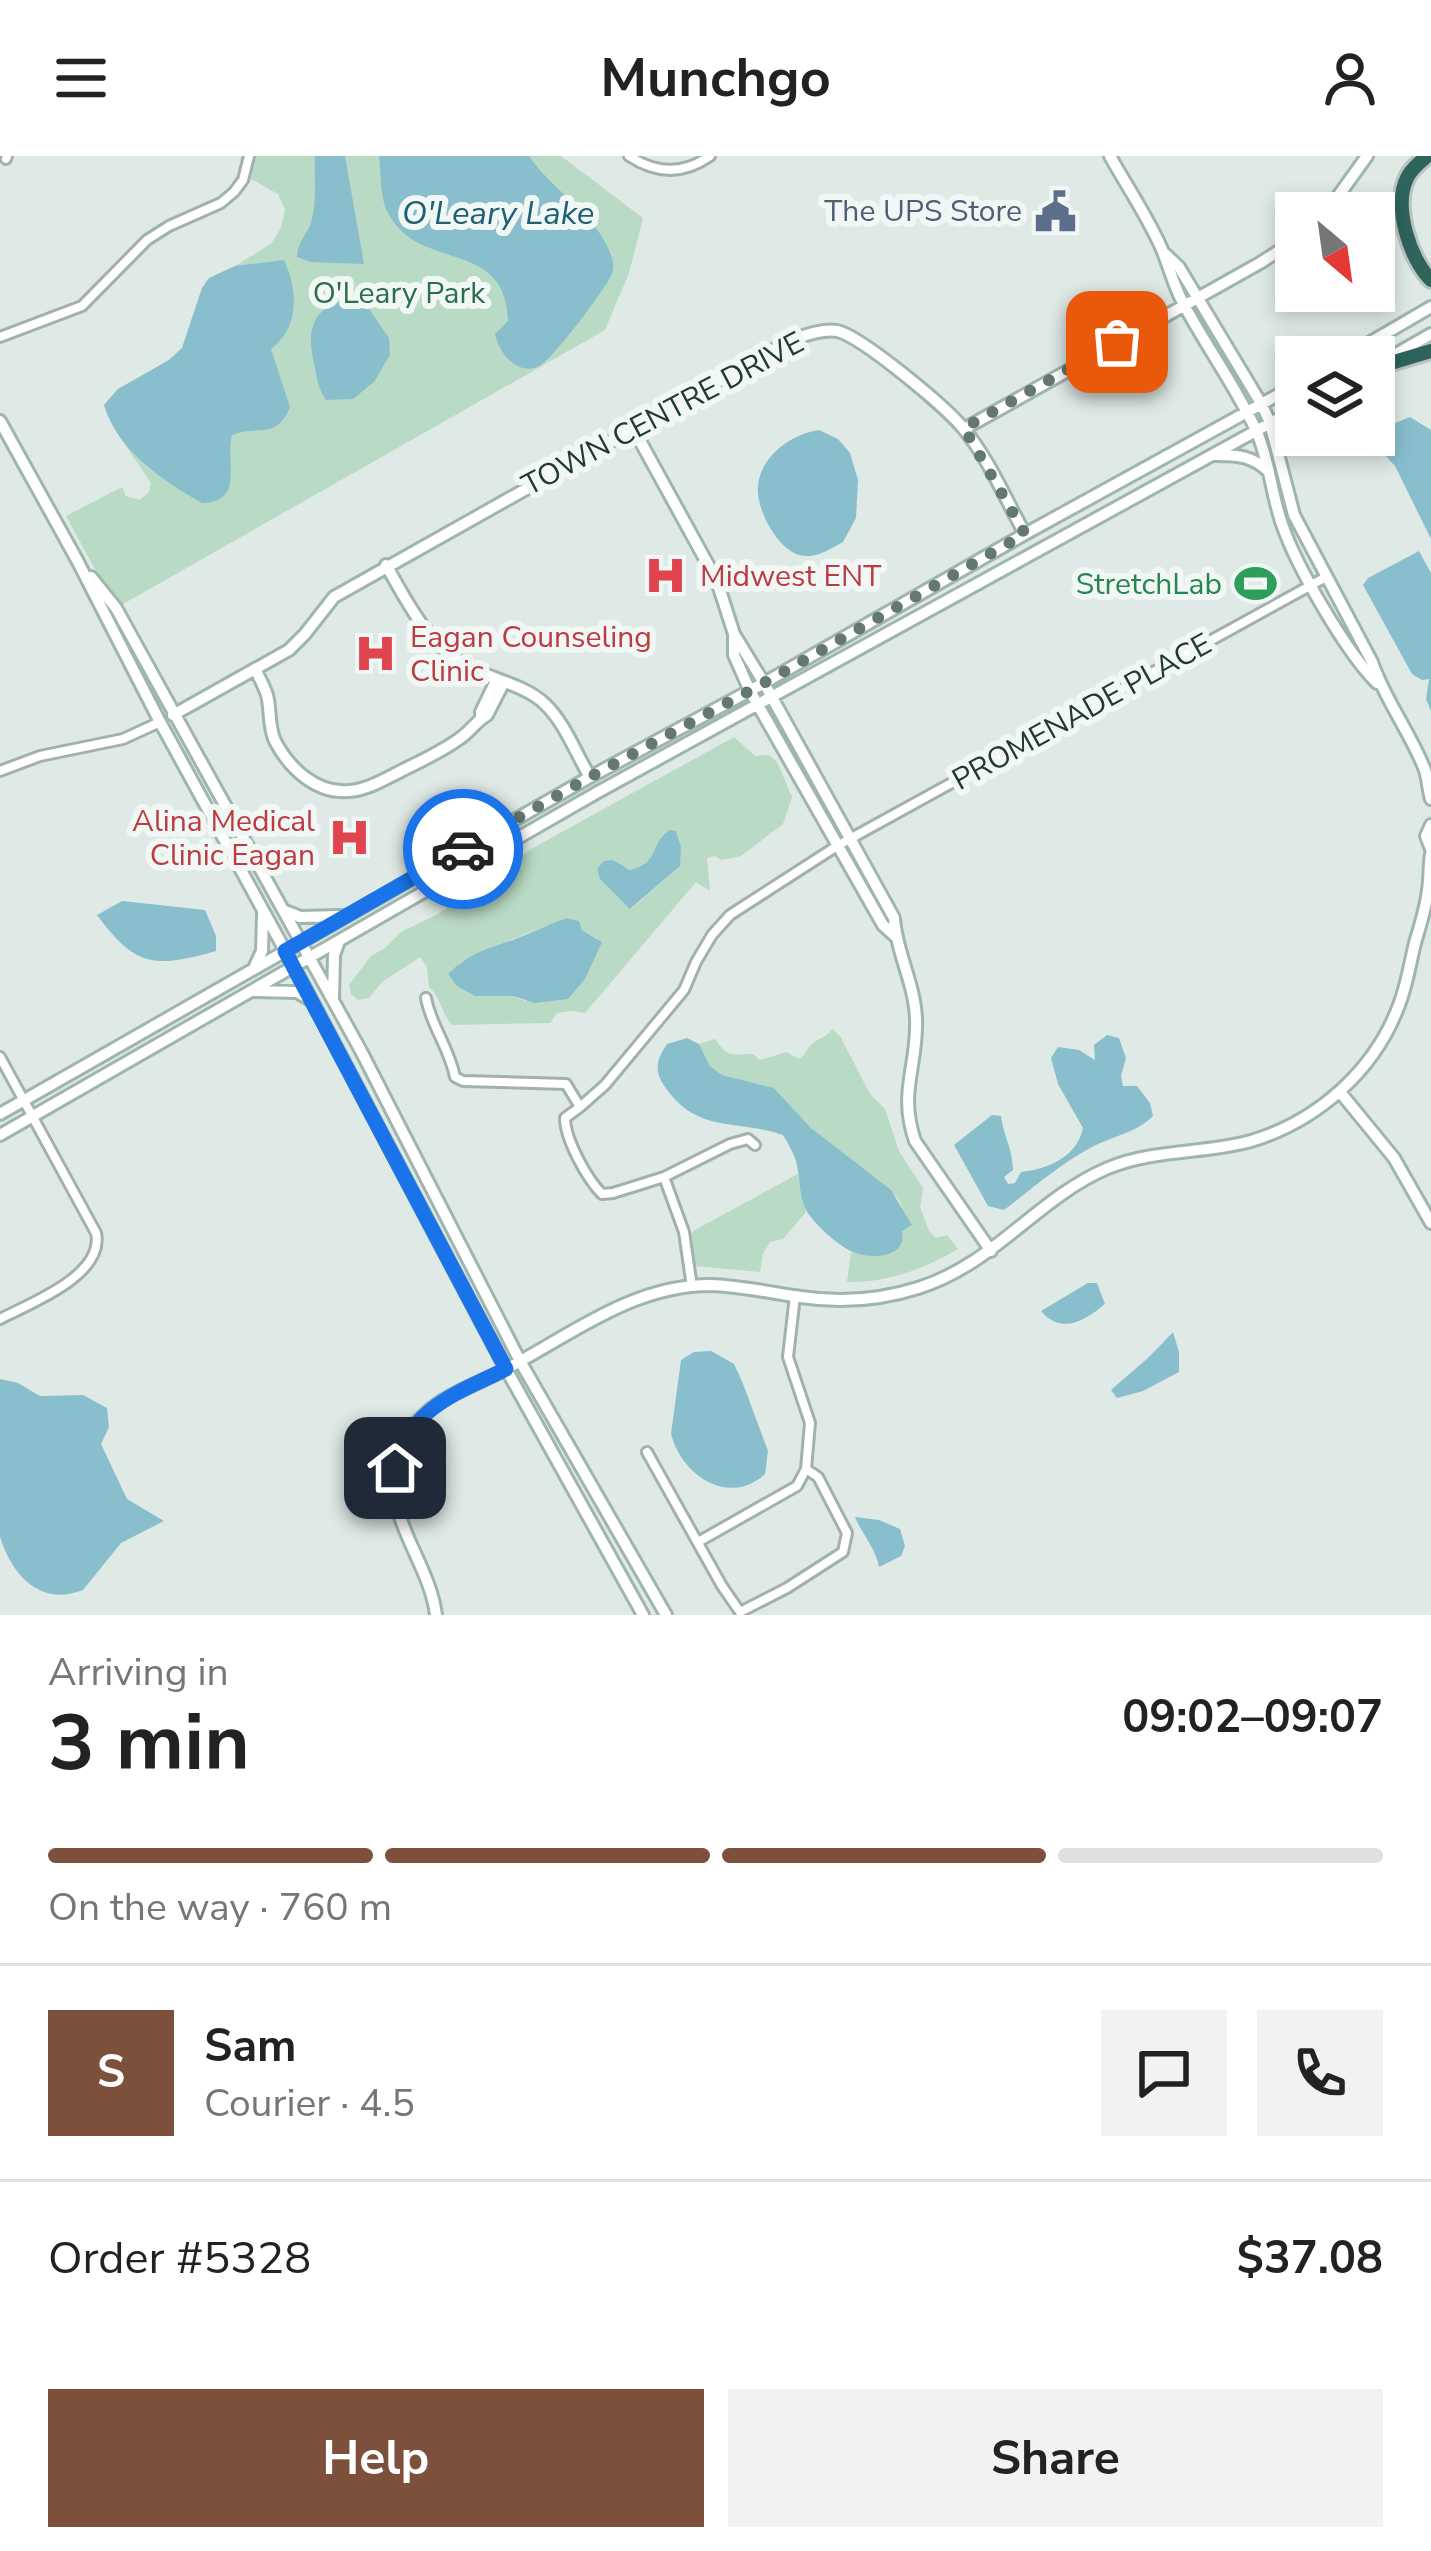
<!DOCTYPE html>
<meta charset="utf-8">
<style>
:root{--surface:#fff;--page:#f2f2f2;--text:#222;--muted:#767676;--line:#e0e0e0;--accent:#7d503c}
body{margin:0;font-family:"Nunito Sans",sans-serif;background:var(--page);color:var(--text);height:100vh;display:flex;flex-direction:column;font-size:45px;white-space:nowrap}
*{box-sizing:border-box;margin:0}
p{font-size:39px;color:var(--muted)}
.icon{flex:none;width:66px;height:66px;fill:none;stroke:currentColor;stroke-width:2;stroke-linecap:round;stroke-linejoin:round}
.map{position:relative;height:1459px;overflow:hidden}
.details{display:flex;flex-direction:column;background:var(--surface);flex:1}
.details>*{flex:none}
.needle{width:78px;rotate:151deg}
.controls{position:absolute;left:1275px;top:36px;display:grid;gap:24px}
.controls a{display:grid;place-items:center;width:120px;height:120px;border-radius:0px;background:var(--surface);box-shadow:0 6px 18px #0003;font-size:60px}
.pin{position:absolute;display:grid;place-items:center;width:102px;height:102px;color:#fff;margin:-51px;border-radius:24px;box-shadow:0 6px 18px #0006}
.courier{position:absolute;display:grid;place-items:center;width:120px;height:120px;margin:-60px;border:9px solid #1a73e8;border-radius:50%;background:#fff;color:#222;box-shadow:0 3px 15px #0007}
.head em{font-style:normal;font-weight:700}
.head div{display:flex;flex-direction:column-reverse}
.head{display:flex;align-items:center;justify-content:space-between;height:204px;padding:0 48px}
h1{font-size:78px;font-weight:700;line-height:90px}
.bar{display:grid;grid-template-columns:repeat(4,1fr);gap:18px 12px;align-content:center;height:144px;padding:0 48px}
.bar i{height:15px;border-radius:9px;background:var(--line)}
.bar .selected{background:var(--accent)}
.bar p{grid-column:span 4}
.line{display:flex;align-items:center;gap:30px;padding:0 48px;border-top:3px solid var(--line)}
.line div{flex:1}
.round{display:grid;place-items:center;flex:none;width:126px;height:126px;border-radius:0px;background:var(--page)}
.button{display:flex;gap:24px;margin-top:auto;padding:24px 48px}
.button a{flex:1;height:138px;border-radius:0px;background:var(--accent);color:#fff;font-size:48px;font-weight:700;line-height:138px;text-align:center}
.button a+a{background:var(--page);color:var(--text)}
header{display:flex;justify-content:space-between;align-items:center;height:156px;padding:0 48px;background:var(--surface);font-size:54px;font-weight:700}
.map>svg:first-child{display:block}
.green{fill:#b9dac4;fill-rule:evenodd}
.water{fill:#89bfcd}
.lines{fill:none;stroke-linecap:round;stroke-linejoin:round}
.street-casing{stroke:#a2b1ad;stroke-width:14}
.secondary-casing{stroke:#9fb5ae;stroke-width:16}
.highway-casing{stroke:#bcc4c2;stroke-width:20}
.street{stroke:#fff;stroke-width:8}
.secondary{stroke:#fff;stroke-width:10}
.highway{stroke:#2e645c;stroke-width:14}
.done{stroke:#647772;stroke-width:12;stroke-dasharray:0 21.6}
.route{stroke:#1a73e8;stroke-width:15}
.labels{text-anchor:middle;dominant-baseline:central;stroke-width:12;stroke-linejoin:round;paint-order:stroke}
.service-label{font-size:30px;fill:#4e5e75;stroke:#f0f7f4;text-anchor:end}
.park-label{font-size:30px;fill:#2d6e4a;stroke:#f0f7f4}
.street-label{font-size:30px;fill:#213934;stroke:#f0f7f4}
.health-label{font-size:30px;fill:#be3a42;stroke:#f0f7f4;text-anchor:start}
.leisure-label{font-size:30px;fill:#27864d;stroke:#f0f7f4;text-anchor:end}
.water-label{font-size:33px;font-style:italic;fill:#1e5f72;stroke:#f0f7f4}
</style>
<header><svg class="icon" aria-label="menu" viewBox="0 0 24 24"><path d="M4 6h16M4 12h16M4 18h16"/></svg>Munchgo<svg class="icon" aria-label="person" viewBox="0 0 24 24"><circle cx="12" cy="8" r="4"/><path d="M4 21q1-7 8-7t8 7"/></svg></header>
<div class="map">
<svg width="1431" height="1459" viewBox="0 0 1431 1459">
<rect width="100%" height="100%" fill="#dfeae6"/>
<path class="green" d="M249,0H561L643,62L629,117L605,174L116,452L66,360L122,331L126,340L140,344L149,336L151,327L117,277L104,249L118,233L169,204L182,192L202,132L209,122L235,110L272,87L281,71L285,54L278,38L244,19Z
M734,581L755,600L769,599L777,606L792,641L783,668L741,700L721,704L715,700L707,702L710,735L696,726L585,857L572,855L557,857L550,867L452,869C441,857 441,841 429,831L427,811L420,801L382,826L369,842L358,844L351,838L349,829L371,800L385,792L401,776L438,758L473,734L509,715L516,704L533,692ZM658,687L680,710L631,753L613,704L630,714C647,710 653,704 658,687ZM567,762L579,765L582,774L597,782C596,807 585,825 568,842L525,845L514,840H474L459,807C494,788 530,777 567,762Z
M832,873L840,880L870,938L885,953L899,995L923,1032L920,1051L929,1075L936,1082L947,1079L958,1093C924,1113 887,1127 847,1126L851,1096L874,1100L902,1075L906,1060L898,1042L811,972L774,932L722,919L710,910L699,888L715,883C729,903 731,898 753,898L760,904L787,896L799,903C806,899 806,894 811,889C818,882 826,882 832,873Z
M798,1018L806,1056L783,1083L770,1086L763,1098L760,1116L695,1110L690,1079L695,1074Z"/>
<path class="water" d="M315,0H345L364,108L310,106L297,101C298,83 308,79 312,63C317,42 314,20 315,0Z
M379,0H529C554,37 598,58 612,102C614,109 614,113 611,120C603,136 555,200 541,209C519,222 499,198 495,178L508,165C506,81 419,117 388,57C380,42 381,17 379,0Z
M284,104C298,134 300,171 271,193L290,251C276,285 259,268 232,279C225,306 245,346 202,347C163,325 117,294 104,249L118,233L169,204L182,192L202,132L209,122L235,110Z
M357,141L363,144L389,182L390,199L374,226L353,243L326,244C318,233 317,221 314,208C305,169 315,148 357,141Z
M1410,261L1431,274V383L1395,310L1381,295V279L1390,269Z
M819,274L838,283L850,297L858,324L856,362L843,386C832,392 820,400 807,400C782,401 759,359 758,337C755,304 790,278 819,274Z
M1419,395L1431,417V555L1426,543L1429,523L1422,524L1412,518L1363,429L1368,422Z
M670,674L676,675L681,691L680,710L630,753L600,723L597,713L604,705L613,704L630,714C661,707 649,687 670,674Z
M122,745L205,754L216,780V795C155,812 136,812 97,759Z
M567,762L579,765L582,774L602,786L585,823L568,843L534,847L514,840H475L457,830L448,818C473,794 490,793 520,781C536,775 550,768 567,762Z
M1107,879L1119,882L1126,902L1121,920L1123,930H1137L1150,947L1153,960C1136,977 1113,980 1092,991C1060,1008 1033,1032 1004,1054L988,1050L954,989L992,959L1001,960C1004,982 1012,990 1013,1014L1004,1021L1008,1028L1015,1027L1021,1016C1048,1013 1077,1001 1083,972L1058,928L1051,902L1058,891L1079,894L1095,904L1094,889Z
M687,882L699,888L710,910L722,919L774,932L811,972L891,1034L912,1069L902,1075C907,1102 873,1104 853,1096C839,1090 819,1072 810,1060C798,1044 801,1023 796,1005C793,996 788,987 783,979C737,963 697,978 665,931C654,915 656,904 667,888Z
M1088,1127H1097L1105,1148C1085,1165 1061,1179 1041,1155Z
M1173,1176L1179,1196V1216L1143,1235L1117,1242L1111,1234L1149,1201Z
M711,1195L734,1208L742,1225L768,1295L765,1318C729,1351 682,1320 671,1278L681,1204L694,1196Z
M0,1223L18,1227L40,1240L83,1239L107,1252L109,1271L101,1288L127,1343L164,1365L121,1387L83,1434C40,1451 12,1419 0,1381Z
M855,1361L879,1364L900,1373L905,1390L901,1400L879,1411C876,1393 862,1378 855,1361Z"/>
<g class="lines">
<defs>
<path id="street" d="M629,0C656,18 683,19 710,0
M6,3L7,0
M0,181L82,150L147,84L169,70L221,47L234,36L243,24L249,0
M0,615L40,600L123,583L160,566
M426,842C431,870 449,891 455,921L463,925L566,928L580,951L605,929L684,834L696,806L712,779L730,759L837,690L1326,421
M0,901L96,1077C105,1119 31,1147 0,1163
M580,951L565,962C565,983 587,1023 602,1038L613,1037L664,1021L684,1076L692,1131
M664,1021L730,988L748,983L755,989
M647,1296L722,1430L740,1456L787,1432L843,1396L847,1377L818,1321L806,1313
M698,1386L797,1330L806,1313L810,1267L788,1201L795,1140"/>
<path id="secondary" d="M1110,0C1126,29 1151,66 1163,96C1170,114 1174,130 1183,147C1206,190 1235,230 1256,274C1270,305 1271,339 1283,371C1298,413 1346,496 1377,527
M1326,57L1367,0
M1163,96L1179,111L1262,249L1270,267L1294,359L1372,506C1385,544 1410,576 1425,614C1428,624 1428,633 1431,643
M1345,201L1431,151
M1382,206L1431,178
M0,265L77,404L160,566L293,809L506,1213L643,1459
M633,272L717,425L734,478V499L750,535L883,769L895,780
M964,273L1260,107L1296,84
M1216,299C1238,299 1253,300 1269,316
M386,409C409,449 427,488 469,511C493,524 525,529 545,548C565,567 576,598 590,621
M91,421L116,452L361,895L520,1205L666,1459
M734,478L764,527L894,762C896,796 915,828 916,863C918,909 898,936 915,985L991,1095
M255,513C259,521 264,530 267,539C271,554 268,570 275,585C289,612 316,638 349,635C367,634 385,623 401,615C421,605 441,596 459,583C470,576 476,565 487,559L504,526
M173,559L289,494L305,478L334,441L791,184C806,179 822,173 837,175C861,180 946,251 963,272C989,303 1006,344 1025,378
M481,561V556L497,523
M1431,669L1426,680L1431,693
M285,755L300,761L342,760
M255,810L262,795L263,758
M251,835L297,836L309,843
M333,844L334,799L339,785
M1340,936L1394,1002L1431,1067
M0,958L590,621L764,527L1025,378L1296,229
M0,979L598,636L1296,253
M436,1459C429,1404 382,1361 397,1304C402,1287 411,1270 425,1258C446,1238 478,1228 504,1214C571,1179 632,1129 711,1129C741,1130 772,1137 801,1141C840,1147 880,1144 918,1132C995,1108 1037,1042 1108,1012C1154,993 1204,998 1251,985C1318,965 1375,914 1399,849C1407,829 1410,807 1415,787C1420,770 1426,752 1428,734C1430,722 1429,710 1431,698"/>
<path id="highway" d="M1427,0C1420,6 1410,14 1407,22C1393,50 1410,104 1431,124
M1374,212L1431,195"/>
</defs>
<use href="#street" class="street-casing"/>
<use href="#secondary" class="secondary-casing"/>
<use href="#highway" class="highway-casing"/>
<use href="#street" class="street"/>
<use href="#secondary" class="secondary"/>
<use href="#highway" class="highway"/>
</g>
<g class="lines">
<path class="done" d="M463,693L590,621L764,527L1025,378L964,272L1117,186"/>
<path class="route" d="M395,1312C410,1251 456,1238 506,1213L285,795L463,693"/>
</g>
<defs>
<symbol id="civic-bare" viewBox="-9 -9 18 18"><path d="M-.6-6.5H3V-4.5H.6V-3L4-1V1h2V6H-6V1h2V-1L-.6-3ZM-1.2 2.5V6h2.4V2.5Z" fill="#5c6f8a" stroke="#f0f7f4" stroke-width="2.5" paint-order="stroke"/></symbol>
<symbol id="hospital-bare" viewBox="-9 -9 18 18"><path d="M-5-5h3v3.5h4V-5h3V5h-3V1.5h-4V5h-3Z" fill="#e0444e" stroke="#f0f7f4" stroke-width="2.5" paint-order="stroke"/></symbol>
<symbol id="stadium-bare" viewBox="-9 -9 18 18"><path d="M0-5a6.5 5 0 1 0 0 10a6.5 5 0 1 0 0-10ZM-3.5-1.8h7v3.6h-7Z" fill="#2e9e5b" stroke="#f0f7f4" stroke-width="2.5" paint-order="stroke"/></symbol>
</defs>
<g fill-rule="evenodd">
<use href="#civic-bare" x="1026" y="26" width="59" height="59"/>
<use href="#hospital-bare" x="636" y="390" width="59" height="59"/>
<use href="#stadium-bare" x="1226" y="398" width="59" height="59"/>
<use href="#hospital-bare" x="346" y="468" width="59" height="59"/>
<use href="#hospital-bare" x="320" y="652" width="59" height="59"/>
</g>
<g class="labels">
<g class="service-label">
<text x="1022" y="55">The UPS Store</text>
</g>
<g class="park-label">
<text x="399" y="137">O'Leary Park</text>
</g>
<g class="street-label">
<text transform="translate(663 258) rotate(-28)">TOWN CENTRE DRIVE</text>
<text transform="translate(1082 556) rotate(-29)">PROMENADE PLACE</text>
</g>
<g class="health-label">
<text x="700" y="420">Midwest ENT</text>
<text x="410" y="481">Eagan Counseling<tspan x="410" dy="34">Clinic</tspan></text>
<text x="315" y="665" text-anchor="end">Alina Medical<tspan x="315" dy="34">Clinic Eagan</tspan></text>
</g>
<g class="leisure-label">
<text x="1222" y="428">StretchLab</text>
</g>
<g class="water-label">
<text x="498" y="57">O'Leary Lake</text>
</g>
</g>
</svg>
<div class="controls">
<a><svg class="needle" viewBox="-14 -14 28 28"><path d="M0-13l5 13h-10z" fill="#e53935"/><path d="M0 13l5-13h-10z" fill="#767676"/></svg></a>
<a><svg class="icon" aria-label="layers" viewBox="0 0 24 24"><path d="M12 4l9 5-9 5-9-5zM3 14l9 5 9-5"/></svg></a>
</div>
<div class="pin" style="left:1117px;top:186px;background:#ea580c"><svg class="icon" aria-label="bag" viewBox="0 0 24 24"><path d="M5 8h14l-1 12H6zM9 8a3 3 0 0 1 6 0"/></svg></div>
<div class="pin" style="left:395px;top:1312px;background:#1f2937"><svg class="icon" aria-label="home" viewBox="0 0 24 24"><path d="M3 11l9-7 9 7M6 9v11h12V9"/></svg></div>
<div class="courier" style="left:463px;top:693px"><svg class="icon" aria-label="car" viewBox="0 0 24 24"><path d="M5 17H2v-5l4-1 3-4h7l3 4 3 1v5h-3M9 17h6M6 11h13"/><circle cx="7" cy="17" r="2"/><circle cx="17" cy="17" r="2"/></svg></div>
</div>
<section class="details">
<div class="head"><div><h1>3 min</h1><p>Arriving in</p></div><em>09:02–09:07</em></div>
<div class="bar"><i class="selected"></i><i class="selected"></i><i class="selected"></i><i></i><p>On the way · 760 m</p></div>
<div class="line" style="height:216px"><b class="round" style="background:var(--accent);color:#fff">S</b><div><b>Sam</b><p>Courier · 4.5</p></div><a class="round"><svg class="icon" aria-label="chat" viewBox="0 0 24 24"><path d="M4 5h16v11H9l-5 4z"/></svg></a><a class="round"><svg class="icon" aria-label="phone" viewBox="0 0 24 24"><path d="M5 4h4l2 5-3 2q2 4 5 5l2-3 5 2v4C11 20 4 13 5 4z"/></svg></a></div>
<div class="line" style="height:156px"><div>Order #5328</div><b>$37.08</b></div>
<div class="button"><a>Help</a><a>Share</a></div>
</section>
